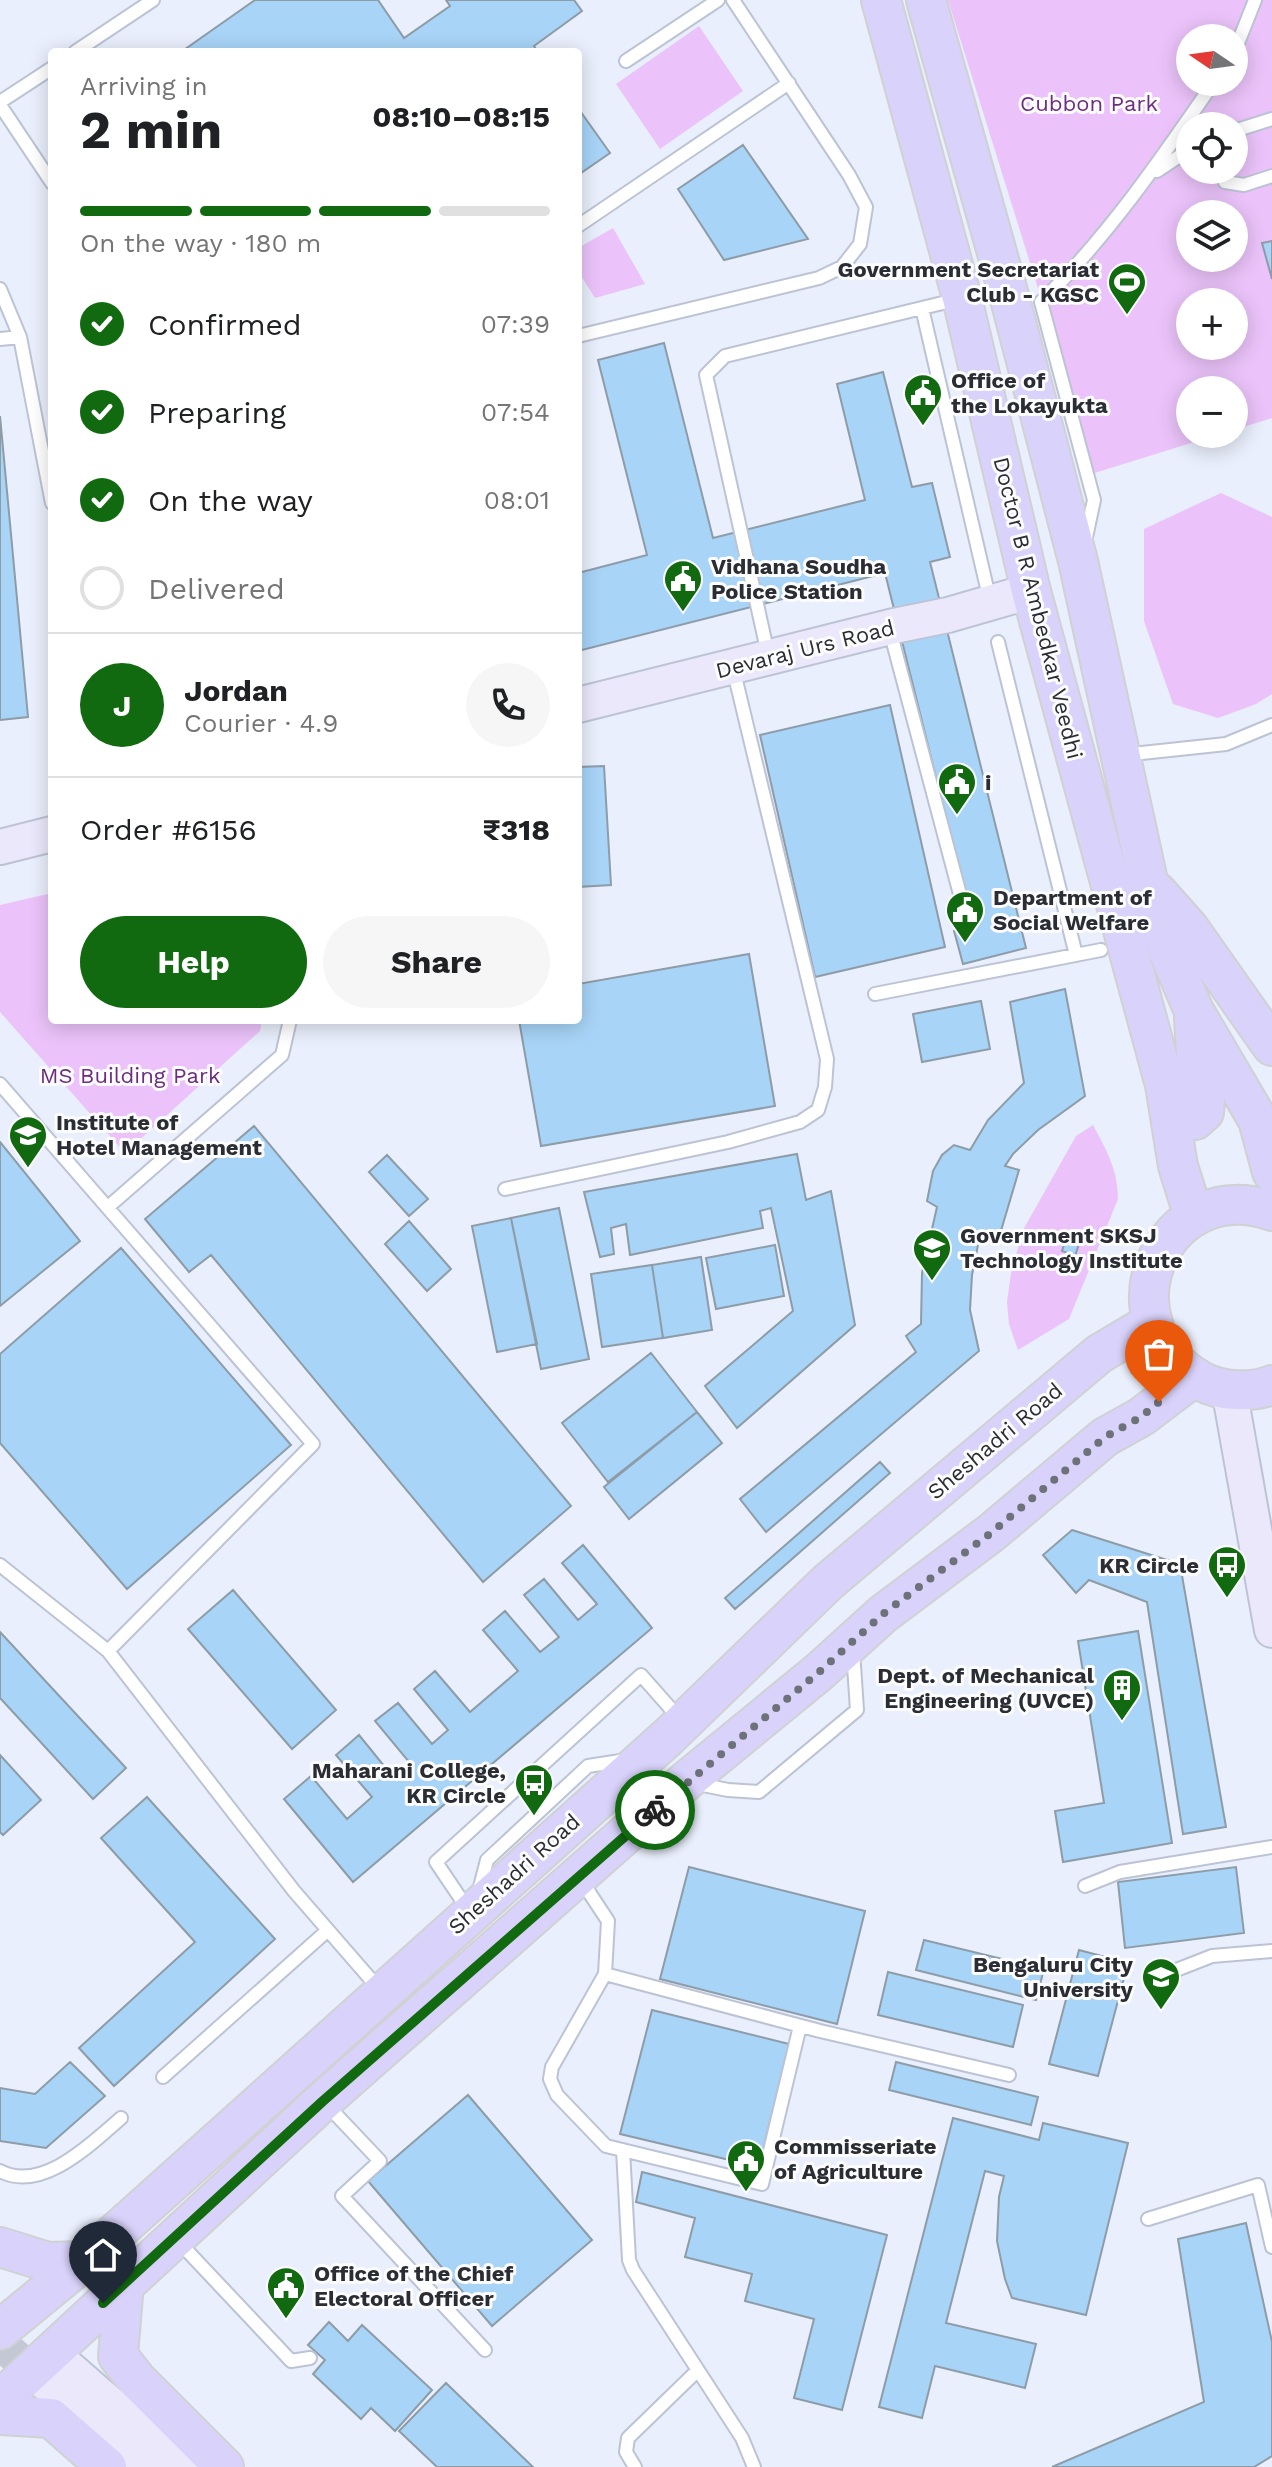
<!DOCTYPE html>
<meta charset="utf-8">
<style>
:root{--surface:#fff;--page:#f6f6f6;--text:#202124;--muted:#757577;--line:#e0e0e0;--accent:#116910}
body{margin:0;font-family:"Work Sans",sans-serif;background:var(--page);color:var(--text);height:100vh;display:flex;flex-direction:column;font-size:30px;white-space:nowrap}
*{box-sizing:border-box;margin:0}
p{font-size:26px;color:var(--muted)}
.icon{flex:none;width:44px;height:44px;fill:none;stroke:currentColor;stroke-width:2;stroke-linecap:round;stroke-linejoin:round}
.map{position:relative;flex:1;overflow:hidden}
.panel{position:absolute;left:48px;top:48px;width:534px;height:976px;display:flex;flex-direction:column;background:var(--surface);border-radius:8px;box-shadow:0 4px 20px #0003}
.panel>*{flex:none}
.needle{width:52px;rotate:283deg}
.tools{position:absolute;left:1176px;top:24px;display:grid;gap:16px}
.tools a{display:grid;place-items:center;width:72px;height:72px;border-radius:50%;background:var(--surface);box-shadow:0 4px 20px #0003;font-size:40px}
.pin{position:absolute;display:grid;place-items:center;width:68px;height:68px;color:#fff;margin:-82px -34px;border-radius:50% 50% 50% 0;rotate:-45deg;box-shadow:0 0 8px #0007}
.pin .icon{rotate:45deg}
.courier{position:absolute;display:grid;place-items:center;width:80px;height:80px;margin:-40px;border:6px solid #116910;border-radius:50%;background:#fff;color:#222;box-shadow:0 2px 10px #0007}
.head em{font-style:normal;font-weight:700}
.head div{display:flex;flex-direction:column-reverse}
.head{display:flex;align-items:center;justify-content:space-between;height:136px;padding:0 32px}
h1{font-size:52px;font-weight:700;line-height:60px}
.bar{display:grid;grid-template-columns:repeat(4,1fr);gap:12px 8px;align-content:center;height:96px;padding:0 32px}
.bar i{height:10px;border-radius:6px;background:var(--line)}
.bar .current{background:var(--accent)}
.bar p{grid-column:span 4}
.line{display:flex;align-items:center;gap:20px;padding:0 32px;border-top:2px solid var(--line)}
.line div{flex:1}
.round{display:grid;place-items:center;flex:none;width:84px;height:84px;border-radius:42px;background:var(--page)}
ol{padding:0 32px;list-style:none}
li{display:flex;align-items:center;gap:24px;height:88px}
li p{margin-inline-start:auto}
li .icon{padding:8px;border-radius:50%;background:var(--accent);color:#fff;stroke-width:4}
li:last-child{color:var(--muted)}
li i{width:44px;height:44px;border:4px solid var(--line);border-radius:50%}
.button{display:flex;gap:16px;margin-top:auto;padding:16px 32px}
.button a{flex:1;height:92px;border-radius:48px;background:var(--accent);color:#fff;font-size:32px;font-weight:700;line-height:92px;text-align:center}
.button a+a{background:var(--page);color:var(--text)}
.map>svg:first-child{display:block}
.green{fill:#ebc3fa;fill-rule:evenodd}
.building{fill:#a8d4f7;stroke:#8d9ca7;stroke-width:2}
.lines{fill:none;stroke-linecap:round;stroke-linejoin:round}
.secondary-tunnel{stroke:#c3c8d4;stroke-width:34;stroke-dasharray:34 17;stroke-linecap:butt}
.lane-casing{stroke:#bcc3d4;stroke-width:16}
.secondary-casing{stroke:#bcc3d4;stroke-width:38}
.primary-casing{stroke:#d0d1d2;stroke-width:42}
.lane{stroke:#fff;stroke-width:12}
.secondary{stroke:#ece8fc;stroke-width:34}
.primary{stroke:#d9d2fa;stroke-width:38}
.done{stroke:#6d7179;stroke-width:8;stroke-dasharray:0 14.4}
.route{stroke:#116910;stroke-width:10}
.labels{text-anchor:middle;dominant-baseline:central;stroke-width:6;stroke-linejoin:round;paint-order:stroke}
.park-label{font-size:22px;fill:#6b2d7f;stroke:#fcfcfc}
.poi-label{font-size:22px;font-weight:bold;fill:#2a2d33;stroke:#fcfcfc;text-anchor:start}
.street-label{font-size:22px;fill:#2a2d33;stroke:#fcfcfc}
</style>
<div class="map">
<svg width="1272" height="2467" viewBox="0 0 1272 2467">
<rect width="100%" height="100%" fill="#e9effc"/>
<path class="green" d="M948,0H1272V418L1234,430V390H1190V434H1220L1088,475L1051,330ZM1190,38H1234V82H1190ZM1190,126H1234V170L1251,162L1209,184L1234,170H1190ZM1190,214H1234V258H1190ZM1190,302H1234V346H1190Z
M699,26L743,91L660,149L616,84Z
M613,228L645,284L595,298L578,271V248Z
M1221,493L1272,517V694L1256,704L1218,718L1173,704L1144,621V529Z
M52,893V1020H262L260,1031L125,1153L0,1012V905Z
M1093,1125C1106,1149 1118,1170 1118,1199L1069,1319L1018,1350L1009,1324L1007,1302L1011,1273L1023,1230L1076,1136Z"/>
<path class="building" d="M255,0H378L404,38L450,6L446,0H574L582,11L534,46L538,52H181Z
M578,108L610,153L578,175Z
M743,145L808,239L724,260L678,189Z
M1272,241V279L1262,243Z
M664,343L713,538L865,500L837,384L883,372L912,487L932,483L950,557L930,562L1026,948L963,964L954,931L973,926L885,573L578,651V573L647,555L598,360Z
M0,416L28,717L0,720Z
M890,705L945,947L815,977L760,735Z
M604,766L611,885L578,887V767Z
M749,954L775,1106L541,1146L519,1020H578V984Z
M1065,989L1085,1096L1038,1130L1013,1154L1005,1166L1019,1170L1000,1234L984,1230L978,1245L972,1275L970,1310L979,1351L766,1532L740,1499L916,1352L906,1336L921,1324L922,1273L937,1207L927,1201L933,1171L942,1155L954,1145L970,1150L988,1120L1024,1083L1010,1002Z
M981,1001L990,1049L922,1062L913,1014Z
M254,1126L571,1506L483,1582L211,1255L189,1272L145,1219Z
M0,1142L80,1241L0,1306Z
M797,1154L806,1200L831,1191L855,1325L737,1428L705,1386L793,1311L771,1208L760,1211L763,1228L630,1255L626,1224L611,1228L614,1254L600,1257L584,1192Z
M387,1155L428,1199L409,1216L369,1172Z
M559,1208L589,1359L541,1369L511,1218Z
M511,1218L537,1344L497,1352L472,1226Z
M409,1221L451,1269L427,1291L385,1244Z
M1068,1233L1081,1238L1075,1256L1062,1251Z
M775,1245L784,1296L716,1309L706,1258Z
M121,1248L291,1445L127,1589L0,1443V1354Z
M701,1257L712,1330L663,1338L652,1265Z
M652,1265L663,1338L602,1347L591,1274Z
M651,1353L697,1412L608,1482L562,1423Z
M697,1412L722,1443L629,1519L604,1487Z
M880,1462L890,1473L735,1609L725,1598Z
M1072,1530L1180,1564L1226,1827L1183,1834L1147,1602L1089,1580L1076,1593L1043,1555Z
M583,1545L652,1628L353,1882L284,1799L311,1776L347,1819L372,1797L336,1755L359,1735L393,1777L410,1763L375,1721L398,1703L432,1744L448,1730L414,1689L435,1671L470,1712L518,1671L483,1630L505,1611L540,1652L559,1637L524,1595L544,1579L578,1620L597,1604L562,1563Z
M233,1590L336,1710L292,1749L188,1629Z
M1138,1631L1172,1843L1063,1862L1055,1811L1104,1803L1078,1641Z
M0,1632L126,1768L93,1799L0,1698Z
M0,1755L41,1800L3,1835L0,1832Z
M147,1797L275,1939L114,2086L79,2048L195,1942L101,1838Z
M689,1867L865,1911L837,2024L660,1979Z
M1236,1867L1244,1933L1125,1948L1118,1882Z
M924,1940L1044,1969L1036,2000L916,1970Z
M1079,1950L1128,1963L1098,2076L1049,2064Z
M888,1972L1023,2005L1013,2047L878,2015Z
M652,2010L789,2044L759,2167L620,2134Z
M70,2062L105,2096L46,2148L0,2141V2088L35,2094Z
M896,2062L1038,2097L1031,2125L889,2090Z
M468,2095L592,2240L492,2326L368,2181Z
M953,2118L1039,2140L1043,2123L1128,2143L1086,2315L1012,2298L1005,2279L997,2241L999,2197L1004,2176L985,2171L946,2323L1036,2344L1025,2388L935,2366L922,2418L879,2407Z
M642,2172L887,2235L842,2410L794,2398L814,2319L745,2301L752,2274L685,2257L695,2218L636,2202Z
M1246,2223L1272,2342V2456L1254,2467H1052L1204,2402L1178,2239Z
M329,2322L348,2341L362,2325L432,2390L395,2431L371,2408L361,2419L313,2374L325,2360L308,2345Z
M446,2383L508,2443L533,2467H437L399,2431Z"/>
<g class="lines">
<path class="secondary-tunnel" d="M0,2307L63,2363
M0,2343L46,2383"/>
<defs>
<path id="lane" d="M75,52L153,0
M1234,53L1255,0
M626,61L718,0
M0,102L52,68
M0,105L52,183
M1234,131L1272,119
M1223,170L1225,182L1244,185L1272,176
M1157,171L1190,149
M578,226L789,83
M0,289L20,337L52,503
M922,308L990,601
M578,336L819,278L842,267L860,244L866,207L849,175L733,0
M0,339L20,337
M1085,542L1094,500L1041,302C1108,236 1161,159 1214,82
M890,631L962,902
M998,642L1076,955
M768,654L706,375L725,356L959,299
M1123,755L1226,744L1272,725
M875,994L1101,950
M0,1084L313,1444L108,1651
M505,1189L728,1142L800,1122L818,1110L825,1087L827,1059L733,668
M108,1207L282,1055L290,1020
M0,1565L108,1651L294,1891L380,1990
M693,1783L728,1790L759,1792L857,1710L853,1651
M581,1880L608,1921L605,1974L820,2031L1009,2075
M1085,1886L1120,1872L1272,1847
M479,1891L487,1860L588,1766L627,1760
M469,1911L436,1862L641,1675L679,1718
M605,1974L552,2067L550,2079L557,2095L606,2146L762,2184L800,2026
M1166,1974L1212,1956L1272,1951
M163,2077L328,1930
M326,2104L380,2161L342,2196L485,2350
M623,2150L629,2260L633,2270L742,2438L754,2467
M0,2171C42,2193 91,2144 121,2118
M1148,2219L1258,2185L1272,2247
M177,2240L291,2361L310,2358
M635,2467L626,2452L628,2438L698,2370"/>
<path id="secondary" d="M578,705L894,626L948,615L1031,591
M0,847L52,834
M1229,1389L1272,1630
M63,2363L182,2467
M46,2383L142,2467"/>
<path id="primary" d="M881,0L962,298L1031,591L1165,1085L1178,1166L1194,1217
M926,0L1010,299L1078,561L1148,881L1169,953L1194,1011L1258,1120L1272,1172
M1157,892L1189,928L1272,1046
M1165,1085L1179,1109L1195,1120L1204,1112L1205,1101L1197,1071L1194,1018
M1272,1211C1164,1173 1097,1321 1201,1381C1221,1392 1251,1393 1272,1385
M0,2247L48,2262L84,2261
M124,2283L118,2356L136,2379L224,2467
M0,2330L84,2261L668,1737L828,1582L1099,1354L1151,1323
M0,2400L323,2101L686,1781L819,1672L883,1614L991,1533L1105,1437L1141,1417L1194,1377
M0,2415L51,2418L107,2467"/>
</defs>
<use href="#lane" class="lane-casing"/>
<use href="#secondary" class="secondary-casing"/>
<use href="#primary" class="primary-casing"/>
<use href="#lane" class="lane"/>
<use href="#secondary" class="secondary"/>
<use href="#primary" class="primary"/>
</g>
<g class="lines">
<path class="done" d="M655,1810L819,1672L883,1614L991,1533L1105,1437L1141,1417L1159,1402"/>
<path class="route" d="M103,2303L323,2101L655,1810"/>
</g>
<defs>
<symbol id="stadium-pin" viewBox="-11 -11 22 30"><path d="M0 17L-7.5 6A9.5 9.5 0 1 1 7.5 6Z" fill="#116910" stroke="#fcfcfc"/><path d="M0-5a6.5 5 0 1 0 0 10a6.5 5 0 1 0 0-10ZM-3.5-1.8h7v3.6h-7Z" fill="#fff"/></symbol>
<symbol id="civic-pin" viewBox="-11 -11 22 30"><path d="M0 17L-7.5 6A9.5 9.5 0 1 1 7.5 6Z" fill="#116910" stroke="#fcfcfc"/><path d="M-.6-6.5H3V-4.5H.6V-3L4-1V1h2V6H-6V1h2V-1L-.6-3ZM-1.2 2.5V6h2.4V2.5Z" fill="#fff"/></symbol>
<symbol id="university-pin" viewBox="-11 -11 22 30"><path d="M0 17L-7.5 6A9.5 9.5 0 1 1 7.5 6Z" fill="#116910" stroke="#fcfcfc"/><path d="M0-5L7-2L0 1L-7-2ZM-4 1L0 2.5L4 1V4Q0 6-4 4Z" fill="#fff"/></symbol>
<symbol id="bus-pin" viewBox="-11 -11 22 30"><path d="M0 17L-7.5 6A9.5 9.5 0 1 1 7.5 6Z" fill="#116910" stroke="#fcfcfc"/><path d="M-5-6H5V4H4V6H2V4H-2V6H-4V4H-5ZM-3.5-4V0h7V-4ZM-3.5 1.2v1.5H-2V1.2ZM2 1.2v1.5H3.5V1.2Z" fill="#fff"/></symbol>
<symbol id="building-pin" viewBox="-11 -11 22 30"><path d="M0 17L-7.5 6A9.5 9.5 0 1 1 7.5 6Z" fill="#116910" stroke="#fcfcfc"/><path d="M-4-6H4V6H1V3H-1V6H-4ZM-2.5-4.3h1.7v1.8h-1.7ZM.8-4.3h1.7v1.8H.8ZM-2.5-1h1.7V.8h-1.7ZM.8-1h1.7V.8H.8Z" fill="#fff"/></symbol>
</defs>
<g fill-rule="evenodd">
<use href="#stadium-pin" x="1105" y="260" width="44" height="60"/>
<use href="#civic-pin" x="901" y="371" width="44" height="60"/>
<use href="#civic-pin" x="661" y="557" width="44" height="60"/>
<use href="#civic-pin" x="935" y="760" width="44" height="60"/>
<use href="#civic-pin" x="943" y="888" width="44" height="60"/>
<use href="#university-pin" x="6" y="1113" width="44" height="60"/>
<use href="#university-pin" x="910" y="1226" width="44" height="60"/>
<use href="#bus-pin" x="1205" y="1543" width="44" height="60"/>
<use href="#building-pin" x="1100" y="1666" width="44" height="60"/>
<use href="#bus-pin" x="512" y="1761" width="44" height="60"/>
<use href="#university-pin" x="1139" y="1955" width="44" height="60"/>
<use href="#civic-pin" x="724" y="2137" width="44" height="60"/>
<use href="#civic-pin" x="264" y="2264" width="44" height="60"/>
</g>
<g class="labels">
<g class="park-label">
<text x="1089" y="103">Cubbon Park</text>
<text x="130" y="1075">MS Building Park</text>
</g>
<g class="poi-label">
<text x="1099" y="269" text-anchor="end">Government Secretariat<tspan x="1099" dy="25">Club - KGSC</tspan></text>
<text x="951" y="380">Office of<tspan x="951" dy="25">the Lokayukta</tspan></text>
<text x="711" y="566">Vidhana Soudha<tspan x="711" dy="25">Police Station</tspan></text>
<text x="985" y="782">i</text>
<text x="993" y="897">Department of<tspan x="993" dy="25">Social Welfare</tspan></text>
<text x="56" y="1122">Institute of<tspan x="56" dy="25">Hotel Management</tspan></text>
<text x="960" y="1235">Government SKSJ<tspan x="960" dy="25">Technology Institute</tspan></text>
<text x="1199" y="1565" text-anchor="end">KR Circle</text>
<text x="1094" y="1675" text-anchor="end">Dept. of Mechanical<tspan x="1094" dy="25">Engineering (UVCE)</tspan></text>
<text x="506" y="1770" text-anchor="end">Maharani College,<tspan x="506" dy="25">KR Circle</tspan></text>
<text x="1133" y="1964" text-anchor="end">Bengaluru City<tspan x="1133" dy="25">University</tspan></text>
<text x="774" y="2146">Commisseriate<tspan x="774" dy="25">of Agriculture</tspan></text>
<text x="314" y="2273">Office of the Chief<tspan x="314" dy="25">Electoral Officer</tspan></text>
</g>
<g class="street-label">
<text transform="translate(1038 608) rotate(76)">Doctor B R Ambedkar Veedhi</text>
<text transform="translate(805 649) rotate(-14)">Devaraj Urs Road</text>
<text transform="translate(995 1441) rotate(-40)">Sheshadri Road</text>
<text transform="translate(514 1874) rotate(-42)">Sheshadri Road</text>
</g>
</g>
</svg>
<div class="tools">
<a><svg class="needle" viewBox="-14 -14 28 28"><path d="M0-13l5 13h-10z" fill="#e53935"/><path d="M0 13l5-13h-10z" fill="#757577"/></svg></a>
<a><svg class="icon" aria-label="locate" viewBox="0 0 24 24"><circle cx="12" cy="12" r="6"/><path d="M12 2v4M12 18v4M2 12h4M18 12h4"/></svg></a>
<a><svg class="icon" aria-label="layers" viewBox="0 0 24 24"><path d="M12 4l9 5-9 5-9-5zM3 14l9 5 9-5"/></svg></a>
<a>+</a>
<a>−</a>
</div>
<div class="pin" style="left:1159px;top:1402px;background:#ea580c"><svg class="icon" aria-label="bag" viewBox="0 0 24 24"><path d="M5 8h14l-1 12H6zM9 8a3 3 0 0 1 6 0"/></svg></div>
<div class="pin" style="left:103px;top:2303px;background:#1f2937"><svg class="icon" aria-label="home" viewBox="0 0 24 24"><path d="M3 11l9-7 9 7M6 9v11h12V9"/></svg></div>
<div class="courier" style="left:655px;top:1810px"><svg class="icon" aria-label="bike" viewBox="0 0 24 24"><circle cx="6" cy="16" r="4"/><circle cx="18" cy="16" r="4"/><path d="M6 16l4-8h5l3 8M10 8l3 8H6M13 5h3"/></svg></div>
<section class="panel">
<div class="head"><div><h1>2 min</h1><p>Arriving in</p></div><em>08:10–08:15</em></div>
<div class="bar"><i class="current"></i><i class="current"></i><i class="current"></i><i></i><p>On the way · 180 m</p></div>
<ol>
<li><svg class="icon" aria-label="check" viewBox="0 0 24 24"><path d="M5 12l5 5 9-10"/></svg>Confirmed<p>07:39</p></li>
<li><svg class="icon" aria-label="check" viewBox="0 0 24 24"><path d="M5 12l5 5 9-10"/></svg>Preparing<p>07:54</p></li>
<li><svg class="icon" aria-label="check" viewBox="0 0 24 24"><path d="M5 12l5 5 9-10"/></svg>On the way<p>08:01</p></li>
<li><i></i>Delivered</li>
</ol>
<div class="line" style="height:144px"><b class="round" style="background:var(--accent);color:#fff">J</b><div><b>Jordan</b><p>Courier · 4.9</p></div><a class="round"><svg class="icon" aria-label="phone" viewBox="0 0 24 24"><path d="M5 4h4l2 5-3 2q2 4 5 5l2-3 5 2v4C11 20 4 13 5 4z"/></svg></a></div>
<div class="line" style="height:104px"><div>Order #6156</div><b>₹318</b></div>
<div class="button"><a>Help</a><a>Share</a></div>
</section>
</div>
